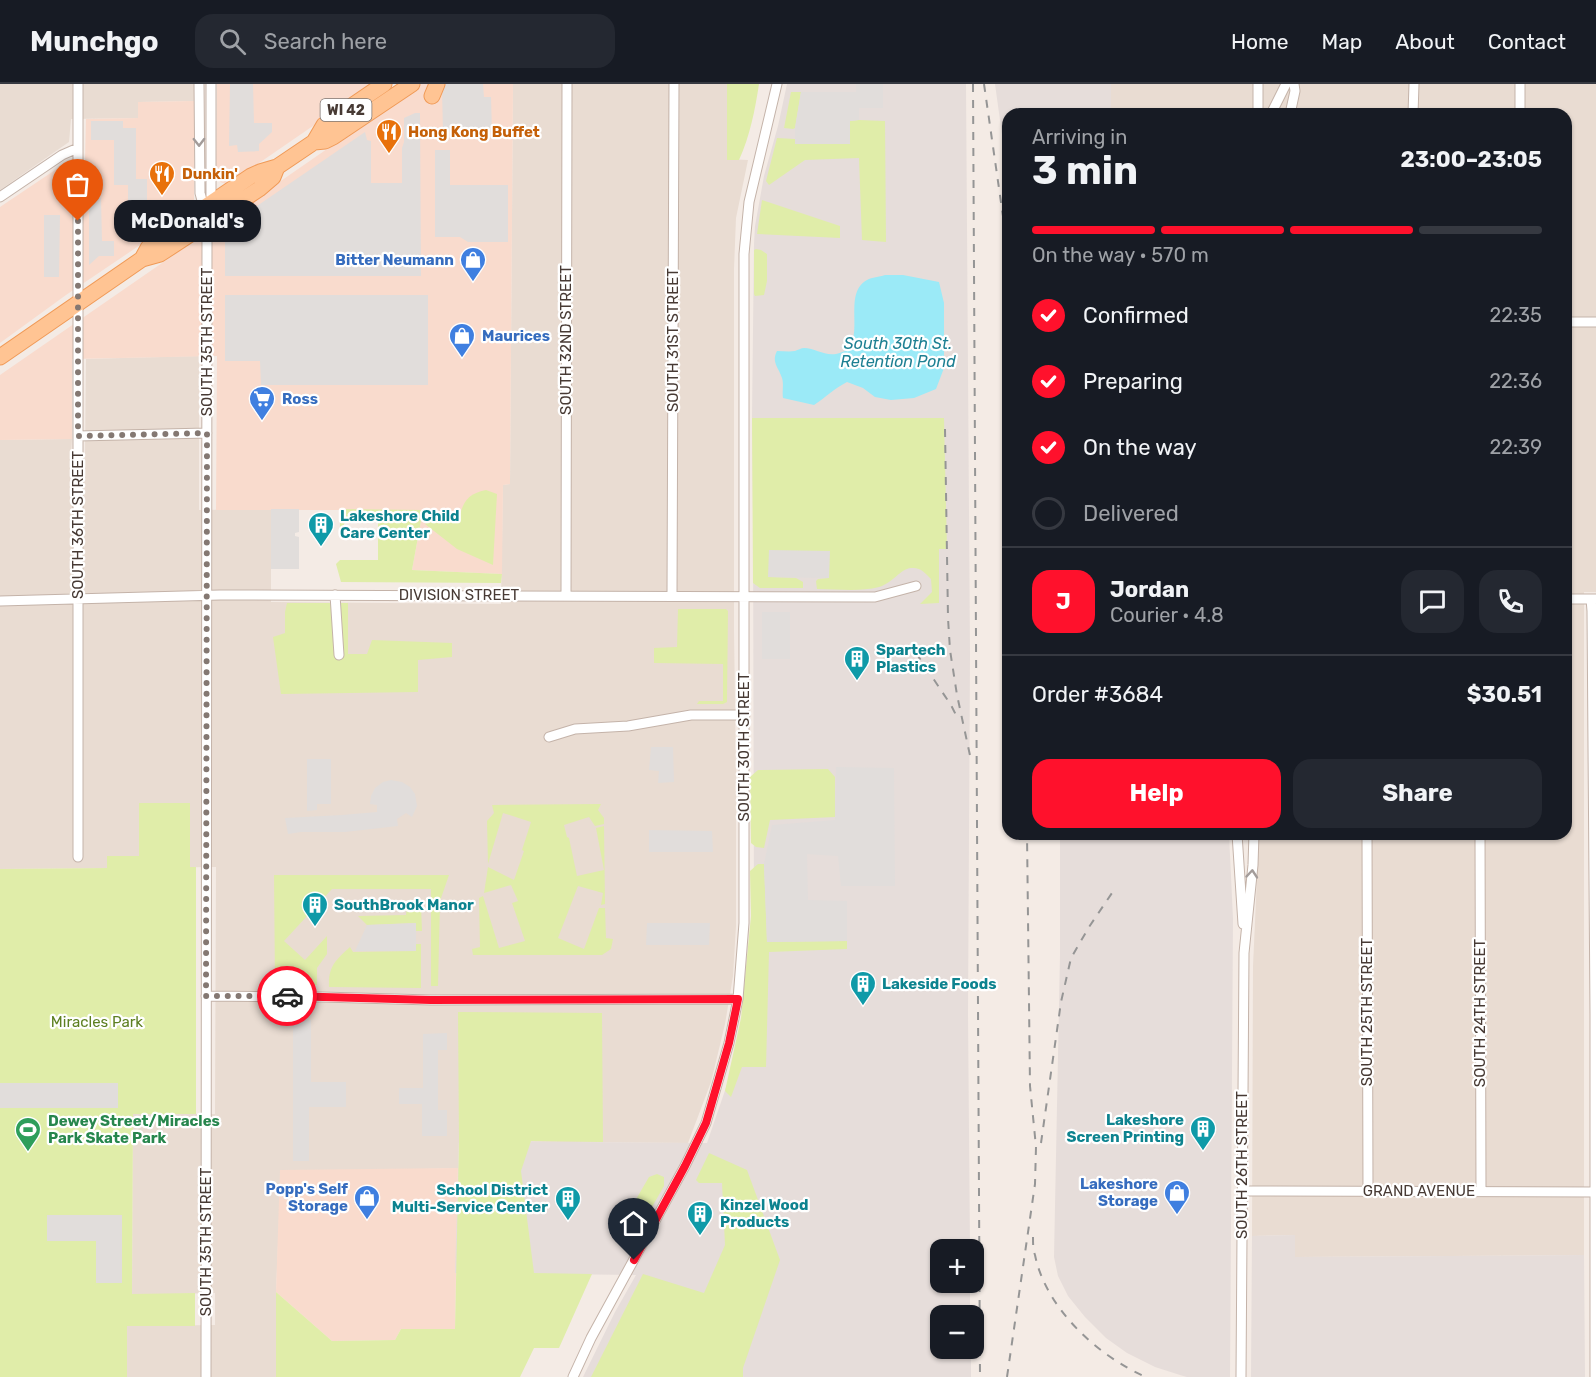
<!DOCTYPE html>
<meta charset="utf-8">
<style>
:root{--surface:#171b24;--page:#242831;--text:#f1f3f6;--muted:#9ea1a6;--line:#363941;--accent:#ff112c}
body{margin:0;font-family:Rubik,sans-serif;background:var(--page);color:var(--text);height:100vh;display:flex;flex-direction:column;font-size:22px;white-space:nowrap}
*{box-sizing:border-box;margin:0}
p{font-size:20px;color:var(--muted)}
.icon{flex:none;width:33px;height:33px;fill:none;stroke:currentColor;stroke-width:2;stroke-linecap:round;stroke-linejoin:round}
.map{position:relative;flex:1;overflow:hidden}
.drawer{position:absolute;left:1002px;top:24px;width:570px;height:732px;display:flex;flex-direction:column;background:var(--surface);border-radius:18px;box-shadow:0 2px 4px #0004}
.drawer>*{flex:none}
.tools{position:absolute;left:930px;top:1155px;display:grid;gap:12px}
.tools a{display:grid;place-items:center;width:54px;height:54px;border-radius:12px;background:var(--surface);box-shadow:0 2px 4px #0004;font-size:30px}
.pin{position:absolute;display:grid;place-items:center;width:51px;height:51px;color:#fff;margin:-62px -26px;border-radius:50% 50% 50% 0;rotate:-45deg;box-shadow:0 0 6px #0007}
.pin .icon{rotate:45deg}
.courier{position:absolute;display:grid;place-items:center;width:60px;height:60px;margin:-30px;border:4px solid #ff112c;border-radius:50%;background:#fff;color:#222;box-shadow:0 2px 8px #0007}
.bubble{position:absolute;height:42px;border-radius:18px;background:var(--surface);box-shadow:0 2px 4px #0004;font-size:20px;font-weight:700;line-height:42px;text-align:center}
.overview em{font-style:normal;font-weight:700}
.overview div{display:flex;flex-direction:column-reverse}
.overview{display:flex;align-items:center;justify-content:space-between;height:102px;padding:0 30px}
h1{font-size:39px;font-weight:700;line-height:45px}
.bar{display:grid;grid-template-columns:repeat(4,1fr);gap:9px 6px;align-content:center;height:72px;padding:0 30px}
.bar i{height:8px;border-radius:4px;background:var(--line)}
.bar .current{background:var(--accent)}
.bar p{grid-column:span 4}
.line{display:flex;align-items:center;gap:15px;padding:0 30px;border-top:2px solid var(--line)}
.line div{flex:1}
.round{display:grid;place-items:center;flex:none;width:63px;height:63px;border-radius:18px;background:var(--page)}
ol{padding:0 30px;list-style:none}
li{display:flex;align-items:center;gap:18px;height:66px}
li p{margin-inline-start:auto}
li .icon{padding:6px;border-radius:50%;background:var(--accent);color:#fff;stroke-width:4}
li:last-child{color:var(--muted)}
li i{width:33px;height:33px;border:3px solid var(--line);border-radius:50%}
.button{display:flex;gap:12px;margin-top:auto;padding:12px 30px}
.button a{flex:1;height:69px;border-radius:18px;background:var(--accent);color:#fff;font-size:24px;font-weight:700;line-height:69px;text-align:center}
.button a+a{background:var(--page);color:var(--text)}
header{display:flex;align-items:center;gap:36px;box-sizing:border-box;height:84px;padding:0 30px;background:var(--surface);border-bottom:2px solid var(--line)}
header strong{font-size:28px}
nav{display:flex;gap:33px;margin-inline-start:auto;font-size:21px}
.search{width:420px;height:54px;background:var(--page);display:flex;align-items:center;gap:15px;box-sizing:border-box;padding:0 21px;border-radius:18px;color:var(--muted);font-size:22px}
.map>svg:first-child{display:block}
.residential{fill:#e9dcd2}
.commercial{fill:#f9dbcd}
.industrial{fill:#e6ddda}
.green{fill:#e0eda9}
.parking{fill:#e1dddb}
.water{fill:#9beaf7}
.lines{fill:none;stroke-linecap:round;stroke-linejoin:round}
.street-casing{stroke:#c4b3a9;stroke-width:11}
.primary-casing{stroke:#f09a57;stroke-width:17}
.street{stroke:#fff;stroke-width:9}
.primary{stroke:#ffc493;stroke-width:15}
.rail{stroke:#959595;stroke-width:2;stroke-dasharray:8 8;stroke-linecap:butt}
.oneway{stroke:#a39c9a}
.done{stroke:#847872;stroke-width:6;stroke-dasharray:0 10.8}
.route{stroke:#ff112c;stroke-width:8}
.labels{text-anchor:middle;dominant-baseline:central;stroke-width:4.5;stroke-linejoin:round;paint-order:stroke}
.shield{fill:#fff;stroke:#7e7571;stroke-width:1.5}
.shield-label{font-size:14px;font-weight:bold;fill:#473a34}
.food-label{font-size:15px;font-weight:bold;fill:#c56008;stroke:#fff;text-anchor:start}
.shop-label{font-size:15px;font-weight:bold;fill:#366cbe;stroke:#fff;text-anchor:end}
.street-label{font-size:15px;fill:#473a34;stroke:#fff}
.culture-label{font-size:15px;font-weight:bold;fill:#0d838f;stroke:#fff;text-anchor:start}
.park-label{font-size:15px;fill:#5d7f21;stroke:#fff}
.leisure-label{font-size:15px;font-weight:bold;fill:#27864d;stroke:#fff;text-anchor:start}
.water-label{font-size:16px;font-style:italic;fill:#1e8093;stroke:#fff}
</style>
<header>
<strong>Munchgo</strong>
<div class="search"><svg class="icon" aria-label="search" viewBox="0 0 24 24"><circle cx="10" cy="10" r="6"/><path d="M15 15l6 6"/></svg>Search here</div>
<nav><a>Home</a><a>Map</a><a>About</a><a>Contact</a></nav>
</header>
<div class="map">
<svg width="1596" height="1293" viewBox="0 0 1596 1293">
<rect width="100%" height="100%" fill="#f4ebe5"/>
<path class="residential" d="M0,0H194V17L139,18L138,34L71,35L69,58L0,106Z
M513,0H727V75L748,76L736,134L734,185V547L736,689V842L733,892L725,940L711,998L688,1059L459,1057L458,1084L356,1087L281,1086L276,1208V1293H127V1242L215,1241V1209L132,1211L133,1030H215L216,783L0,785V356L72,355L71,371H85L86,275L199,272V426L271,425V518L501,520L503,401L510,400Z
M1111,0H1596V508H1584V1171L1295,1173V1151L1252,1152L1253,882L1259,750H1566V30H1111Z"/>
<path class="commercial" d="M217,0H374L230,99L226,100L220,98L216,92Z
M421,0H513L510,400L503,401L502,490L412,486L423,426H216L217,272L72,275V355L0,356V291Z
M194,17V120L192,124L189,128L66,211L0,259V123L64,80L71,81L85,77L86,35L138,34V18Z
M458,1084L455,1246L401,1245L395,1256L332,1257L276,1208L280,1086Z"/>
<path class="industrial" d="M787,0H966L970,571L968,930L970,1165L940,1166V1198L970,1199V1231L940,1232V1264L971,1265V1293H583L615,1228L636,1191L455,1189L459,1057L707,1059L731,989L741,953L754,842L753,426L752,334L754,160L755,142L764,92L778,42Z
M995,0H1111V30H1008V94Z
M1060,750H1229L1233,835L1230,1293H1187L1180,1291L1155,1283L1127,1269L1106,1254L1085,1233L1068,1212L1058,1192L1054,1173L1060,871Z
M1295,1151V1173L1584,1171L1585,1293H1251L1252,1152Z"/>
<path class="green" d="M727,0H759C755,26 750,52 739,76H727Z
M791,8H801L795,44L793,45L784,44Z
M859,36L885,37L886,158L862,156L859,74L805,76L769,101L766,97L777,54L795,55V60L850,59V37Z
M762,116L840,142V154L757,150Z
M756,165L761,166L767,170V197L764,211L755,212L754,210V166Z
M752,334H944L947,465H939V519L920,520L932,508L931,495C925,489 921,483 911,484C900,485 893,499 879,503C860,508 837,505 817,505L816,497L818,495L829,494V467L768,493L796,494L803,498V504H760L753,499Z
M486,406L497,410L493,481L457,465L425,440L441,432L458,437C463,419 466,410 486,406Z
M340,425L423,426L412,486L502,490L501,499L341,498L336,480L340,476H378V437L346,436L340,449Z
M287,519H348V570H367L372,556L452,559V573L418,576V608L281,610L273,553L285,549V528Z
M678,525H726L728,527L727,618L723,620H697L699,617H723V580L654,579V564L677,563Z
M828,685L835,693V733L770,736L764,764L756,763L751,759L750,693L758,686Z
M139,719H190V783H196V1030H133L132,1210L195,1209V1242H127V1293H0V785L107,784V772H139Z
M601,720L598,726L604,734V740L595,742L589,733L564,741L567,753L569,754L577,792L604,786L596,744L604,742L605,820L601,821L603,809L578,802L558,854L584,865L599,824H605L606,854L613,855L611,865L602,871H473L472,865L480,863L479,814L483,812L499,864L525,857L512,819L518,817L511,801L484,809L488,783L514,796L524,767L522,766L531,738L503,729L488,780L487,737L494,729L492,721Z
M758,780H764L767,858L847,857V865L769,868L766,983H742L731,1013L725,1007L741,934L751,832L750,787Z
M274,791H449L440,817L438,902H431V805H332L284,857L305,876L327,852V870L317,884V901L275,900Z
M421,822L422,847H416V839L367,841L358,832L406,831L407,823Z
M416,860H421V904L329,903C328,882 336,876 350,863L353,868L416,867Z
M458,928L602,929L603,1058L531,1057L521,1087L534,1189L592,1190L559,1264H534L520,1293H276V1208L332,1257L395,1256L401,1245H455L459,1057Z
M709,1069L747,1086L780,1176L743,1284V1293H591L643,1190L704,1209L725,1161L722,1099H699L696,1096Z
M657,1090L664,1093V1102L648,1130H640L635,1123V1117L649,1093Z"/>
<path class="parking" d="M230,0H253L254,39H272V48L259,60V67L238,68L237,61L229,62Z
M446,0H483L484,13H491L492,48H443L442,6Z
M856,0H883V24H859V36L850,37V60H795V44L801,8H856Z
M415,29H420L421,192H225V144L365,48L367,56L371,57V99H402V64L404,58V34Z
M91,37H123V44H136V95H147V145H128V101H114V56H91Z
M435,66H450V101H508V158H468L460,153H435Z
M94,114H101L102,157H114V172H99L89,181V120Z
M44,131H60L59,193H44Z
M428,211V301H261L260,277H225V211Z
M271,425H299V448L295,449V452L299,453V485H271Z
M769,466L830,467L829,494L768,493Z
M762,528H790V575H762Z
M651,663H673L674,698L658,699L659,687L649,686Z
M307,675H331V720H317V726L307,727Z
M836,683L894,684L895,802H841L838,772L807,770L808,816L847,817V857L767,858L764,780L772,741L835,736Z
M391,696L402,698L410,703L415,710L417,722L412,733L406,729L397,735L398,742L345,748H301L288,750L285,734L342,731L377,728V721L370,720L371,712L375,704L383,698Z
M649,746L712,747L713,768H649Z
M416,839V867H355L367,841Z
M647,839H710L709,861H646Z
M293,936H311V998H346V1023H309V1077H293Z
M447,949V966H438V1026H447V1052H422V1020H399V1004H423V950Z
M0,999H118V1024H0Z
M47,1131H122V1199H96V1157H47Z"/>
<path class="water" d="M885,191H903L939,198L944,219V284L936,305L914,314L891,316L875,313L863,304L847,298C835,304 826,313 814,321L783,314C782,307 784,300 782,294C779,284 771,278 777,267C783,267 789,268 795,267C798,266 801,264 804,264C815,264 824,272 836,270C872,264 839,211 867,196C872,193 879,193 885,191Z"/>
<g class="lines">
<defs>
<path id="street" d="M199,0L200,109L203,120L207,124
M1258,30V0
M1271,30L1286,0
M1290,30L1295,7L1294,0
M1413,30L1414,0
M1520,30V0
M0,113L62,71L78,64
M208,120L211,114V0
M1566,238H1596
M78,352L207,349
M335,511L339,571
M672,511L674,0
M566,512L567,0
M1566,515H1596
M1591,515L1592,527L1595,930V1293
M0,517L220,511L875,513L916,502
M549,653L575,645L628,642L691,631H745
M1237,750L1243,840
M1367,750L1368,1107
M1480,750L1481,1107
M78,773V0
M206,912L322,913L431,916L738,915
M1242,1107L1596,1108
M206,1293L207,137
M573,1293L591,1254L685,1082L706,1039L729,959L738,915L744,839V170L749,118L777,0
M1241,1293L1244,869L1253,781L1254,750"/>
<path id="primary" d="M432,12L437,0
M314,58L325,57L333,53L412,0
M142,175L148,164L152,159L251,92L260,88L277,83L314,58L324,41L384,0
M0,273L142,175L160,170L259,105L273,93L277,83"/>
</defs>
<use href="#street" class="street-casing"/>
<use href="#primary" class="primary-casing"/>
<use href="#street" class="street"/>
<use href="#primary" class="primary"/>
<path class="rail" d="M973,0L980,1293
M984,0L1008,167
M945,345L948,534L950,566L957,611L971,676
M916,569L951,621L957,633
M1041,1059L1061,918L1071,874L1089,843L1116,803
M1033,1153C1033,1159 1033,1166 1035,1171C1046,1225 1098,1272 1146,1293
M1007,1293L1035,1100L1036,1063L1030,1002L1027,750"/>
</g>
<defs><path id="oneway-chevron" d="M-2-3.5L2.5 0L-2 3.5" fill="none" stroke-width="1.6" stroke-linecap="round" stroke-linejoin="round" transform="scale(1.5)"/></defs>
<g class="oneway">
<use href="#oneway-chevron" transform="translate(199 58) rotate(89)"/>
<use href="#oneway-chevron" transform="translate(1252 790) rotate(-85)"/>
</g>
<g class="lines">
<path class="done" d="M78,137V352L207,349L206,912H287"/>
<path class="route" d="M287,912L431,916L738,915L729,959L706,1039L685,1082L634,1176"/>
</g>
<defs>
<symbol id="restaurant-pin" viewBox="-11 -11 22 30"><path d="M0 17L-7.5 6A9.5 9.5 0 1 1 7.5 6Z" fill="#e8710a" stroke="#fff"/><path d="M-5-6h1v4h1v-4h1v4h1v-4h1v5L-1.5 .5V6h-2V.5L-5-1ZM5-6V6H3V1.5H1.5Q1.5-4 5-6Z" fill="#fff"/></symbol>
<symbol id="shop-pin" viewBox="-11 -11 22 30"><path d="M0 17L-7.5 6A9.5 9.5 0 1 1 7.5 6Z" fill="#3f7fe0" stroke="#fff"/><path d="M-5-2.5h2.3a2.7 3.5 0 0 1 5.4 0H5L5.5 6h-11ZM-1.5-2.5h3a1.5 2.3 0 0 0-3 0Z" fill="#fff"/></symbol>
<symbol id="supermarket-pin" viewBox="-11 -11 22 30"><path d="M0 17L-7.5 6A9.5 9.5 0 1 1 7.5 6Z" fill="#3f7fe0" stroke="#fff"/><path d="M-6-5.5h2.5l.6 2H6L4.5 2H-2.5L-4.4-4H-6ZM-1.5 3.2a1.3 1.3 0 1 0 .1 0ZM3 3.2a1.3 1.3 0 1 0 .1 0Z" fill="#fff"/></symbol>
<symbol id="building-pin" viewBox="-11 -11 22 30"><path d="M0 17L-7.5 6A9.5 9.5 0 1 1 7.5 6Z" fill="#0f9aa8" stroke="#fff"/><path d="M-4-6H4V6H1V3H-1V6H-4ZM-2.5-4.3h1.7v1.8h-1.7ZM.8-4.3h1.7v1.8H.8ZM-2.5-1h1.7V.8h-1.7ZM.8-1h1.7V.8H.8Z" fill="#fff"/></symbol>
<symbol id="stadium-pin" viewBox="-11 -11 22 30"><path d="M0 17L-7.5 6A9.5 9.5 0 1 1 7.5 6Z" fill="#2e9e5b" stroke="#fff"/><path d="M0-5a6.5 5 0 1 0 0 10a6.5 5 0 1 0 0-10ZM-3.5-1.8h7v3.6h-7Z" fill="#fff"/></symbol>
</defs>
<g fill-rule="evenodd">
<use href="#restaurant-pin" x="374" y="33" width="30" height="40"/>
<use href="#restaurant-pin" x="147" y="75" width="30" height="40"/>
<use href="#shop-pin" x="458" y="161" width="30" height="40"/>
<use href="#shop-pin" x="447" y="237" width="30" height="40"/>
<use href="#supermarket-pin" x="247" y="300" width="30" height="40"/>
<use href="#building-pin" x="306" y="426" width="30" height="40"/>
<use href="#building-pin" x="842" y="560" width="30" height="40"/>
<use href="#building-pin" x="300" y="806" width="30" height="40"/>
<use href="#building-pin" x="848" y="885" width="30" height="40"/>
<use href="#building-pin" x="1188" y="1030" width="30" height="40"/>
<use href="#stadium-pin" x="13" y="1031" width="30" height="40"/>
<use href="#shop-pin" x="1162" y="1094" width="30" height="40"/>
<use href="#shop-pin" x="352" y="1099" width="30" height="40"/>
<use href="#building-pin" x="553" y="1100" width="30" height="40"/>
<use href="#building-pin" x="685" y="1115" width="30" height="40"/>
</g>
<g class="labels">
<rect class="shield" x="320.5" y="15" width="51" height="22" rx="4.5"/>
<g class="shield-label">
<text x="346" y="26">WI 42</text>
</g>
<g class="food-label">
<text x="408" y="48">Hong Kong Buffet</text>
<text x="182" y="90">Dunkin'</text>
</g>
<g class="shop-label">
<text x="454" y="176">Bitter Neumann</text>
<text x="482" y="252" text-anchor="start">Maurices</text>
<text x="282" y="315" text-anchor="start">Ross</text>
<text x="1158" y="1100">Lakeshore<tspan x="1158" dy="17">Storage</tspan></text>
<text x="348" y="1105">Popp's Self<tspan x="348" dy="17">Storage</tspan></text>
</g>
<g class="street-label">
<text transform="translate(566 256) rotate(-90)">SOUTH 32ND STREET</text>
<text transform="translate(673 256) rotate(-90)">SOUTH 31ST STREET</text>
<text transform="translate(207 258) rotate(-90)">SOUTH 35TH STREET</text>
<text transform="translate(78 441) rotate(-90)">SOUTH 36TH STREET</text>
<text x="459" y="511">DIVISION STREET</text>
<text transform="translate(744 663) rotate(-90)">SOUTH 30TH STREET</text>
<text transform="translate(1367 928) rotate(-90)">SOUTH 25TH STREET</text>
<text transform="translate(1480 929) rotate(-90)">SOUTH 24TH STREET</text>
<text transform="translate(1242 1081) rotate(-90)">SOUTH 26TH STREET</text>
<text x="1419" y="1107">GRAND AVENUE</text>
<text transform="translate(206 1158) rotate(-90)">SOUTH 35TH STREET</text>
</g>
<g class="culture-label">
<text x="340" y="432">Lakeshore Child<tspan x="340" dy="17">Care Center</tspan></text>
<text x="876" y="566">Spartech<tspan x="876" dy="17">Plastics</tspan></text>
<text x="334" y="821">SouthBrook Manor</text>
<text x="882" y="900">Lakeside Foods</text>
<text x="1184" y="1036" text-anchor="end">Lakeshore<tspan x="1184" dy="17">Screen Printing</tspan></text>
<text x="548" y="1106" text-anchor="end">School District<tspan x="548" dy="17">Multi-Service Center</tspan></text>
<text x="720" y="1121">Kinzel Wood<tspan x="720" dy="17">Products</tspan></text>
</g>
<g class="park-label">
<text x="97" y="938">Miracles Park</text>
</g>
<g class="leisure-label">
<text x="48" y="1037">Dewey Street/Miracles<tspan x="48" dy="17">Park Skate Park</tspan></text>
</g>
<g class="water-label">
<text x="898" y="259">South 30th St.<tspan x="898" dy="18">Retention Pond</tspan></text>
</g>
</g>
</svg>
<div class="tools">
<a>+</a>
<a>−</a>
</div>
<div class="pin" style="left:78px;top:137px;background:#ea580c"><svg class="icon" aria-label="bag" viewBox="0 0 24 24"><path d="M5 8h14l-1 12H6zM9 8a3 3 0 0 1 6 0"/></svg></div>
<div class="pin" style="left:634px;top:1176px;background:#1f2937"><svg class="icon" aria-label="home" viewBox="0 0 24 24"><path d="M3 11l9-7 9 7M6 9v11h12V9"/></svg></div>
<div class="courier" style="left:287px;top:912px"><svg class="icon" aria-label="car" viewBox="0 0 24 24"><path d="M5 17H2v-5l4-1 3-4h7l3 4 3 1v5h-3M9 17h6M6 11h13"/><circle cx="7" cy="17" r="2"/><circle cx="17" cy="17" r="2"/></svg></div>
<div class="bubble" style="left:114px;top:116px;width:147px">McDonald's</div>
<section class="drawer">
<div class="overview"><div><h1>3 min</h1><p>Arriving in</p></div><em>23:00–23:05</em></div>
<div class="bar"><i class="current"></i><i class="current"></i><i class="current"></i><i></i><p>On the way · 570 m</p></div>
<ol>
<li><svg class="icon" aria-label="check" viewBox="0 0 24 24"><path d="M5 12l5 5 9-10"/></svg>Confirmed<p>22:35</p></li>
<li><svg class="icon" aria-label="check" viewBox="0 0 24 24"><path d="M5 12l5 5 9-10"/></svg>Preparing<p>22:36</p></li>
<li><svg class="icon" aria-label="check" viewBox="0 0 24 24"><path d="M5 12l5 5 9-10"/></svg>On the way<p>22:39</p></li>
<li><i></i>Delivered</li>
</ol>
<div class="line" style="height:108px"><b class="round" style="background:var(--accent);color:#fff">J</b><div><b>Jordan</b><p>Courier · 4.8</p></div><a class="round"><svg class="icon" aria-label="chat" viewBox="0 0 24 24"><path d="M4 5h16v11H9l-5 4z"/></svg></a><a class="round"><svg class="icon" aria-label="phone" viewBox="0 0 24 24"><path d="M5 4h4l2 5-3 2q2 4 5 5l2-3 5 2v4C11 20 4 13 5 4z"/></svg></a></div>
<div class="line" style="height:78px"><div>Order #3684</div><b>$30.51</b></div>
<div class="button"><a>Help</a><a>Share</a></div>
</section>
</div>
